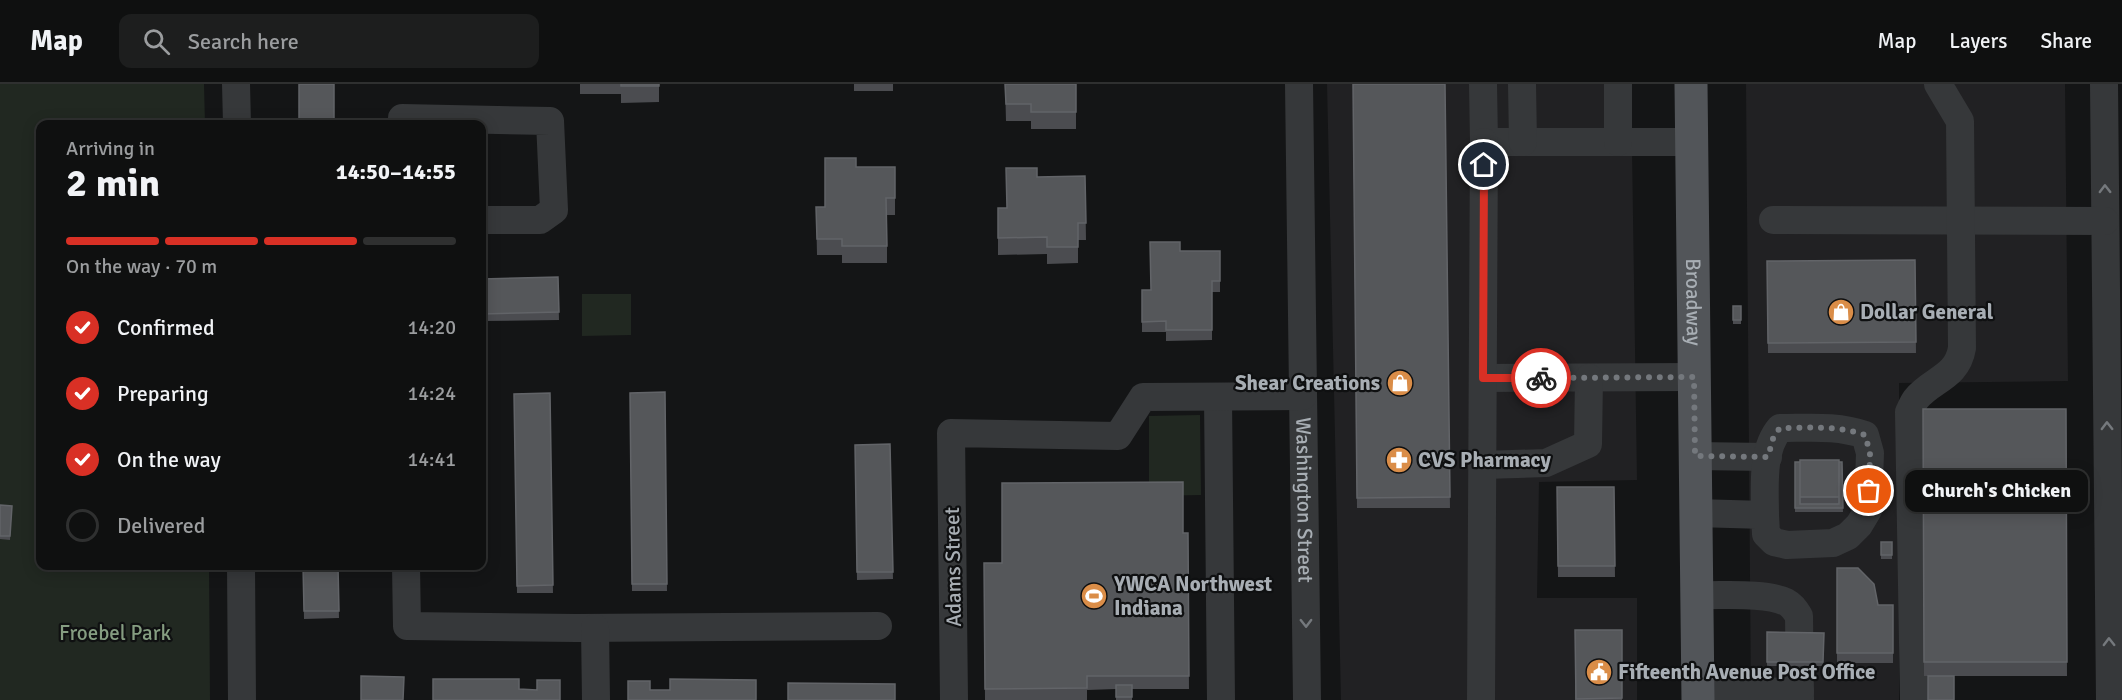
<!DOCTYPE html>
<meta charset="utf-8">
<style>
:root{--surface:#0f1010;--page:#1d1e1e;--text:#f1f3f6;--muted:#9b9d9f;--line:#2f3030;--accent:#d93025}
body{margin:0;font-family:Signika,sans-serif;background:var(--page);color:var(--text);height:100vh;display:flex;flex-direction:column;font-size:22px;white-space:nowrap}
*{box-sizing:border-box;margin:0}
p{font-size:20px;color:var(--muted)}
.icon{flex:none;width:33px;height:33px;fill:none;stroke:currentColor;stroke-width:2;stroke-linecap:round;stroke-linejoin:round}
.map{position:relative;flex:1;overflow:hidden}
.side{position:absolute;left:36px;top:36px;width:450px;height:450px;display:flex;flex-direction:column;background:var(--surface);border-radius:12px;box-shadow:0 3px 15px #0003,0 0 0 2px var(--line)}
.side>*{flex:none}
.pin{position:absolute;display:grid;place-items:center;width:51px;height:51px;color:#fff;margin:-26px;border:3px solid #fff;border-radius:50%;box-shadow:0 2px 6px #0007}
.courier{position:absolute;display:grid;place-items:center;width:60px;height:60px;margin:-30px;border:4px solid #d93025;border-radius:50%;background:#fff;color:#222;box-shadow:0 2px 8px #0007}
.bubble{position:absolute;height:42px;border-radius:12px;background:var(--surface);box-shadow:0 3px 15px #0003,0 0 0 2px var(--line);font-size:20px;font-weight:700;line-height:42px;text-align:center}
.summary em{font-style:normal;font-weight:700}
.summary div{display:flex;flex-direction:column-reverse}
.summary{display:flex;align-items:center;justify-content:space-between;height:102px;padding:0 30px}
h1{font-size:39px;font-weight:700;line-height:45px}
.bar{display:grid;grid-template-columns:repeat(4,1fr);gap:9px 6px;align-content:center;height:72px;padding:0 30px}
.bar i{height:8px;border-radius:4px;background:var(--line)}
.bar .on{background:var(--accent)}
.bar p{grid-column:span 4}
ol{padding:0 30px;list-style:none}
li{display:flex;align-items:center;gap:18px;height:66px}
li p{margin-inline-start:auto}
li .icon{padding:6px;border-radius:50%;background:var(--accent);color:#fff;stroke-width:4}
li:last-child{color:var(--muted)}
li i{width:33px;height:33px;border:3px solid var(--line);border-radius:50%}
header{display:flex;align-items:center;gap:36px;box-sizing:border-box;height:84px;padding:0 30px;background:var(--surface);border-bottom:2px solid var(--line)}
header strong{font-size:28px}
nav{display:flex;gap:33px;margin-inline-start:auto;font-size:21px}
.search{width:420px;height:54px;background:var(--page);display:flex;align-items:center;gap:15px;box-sizing:border-box;padding:0 21px;border-radius:12px;color:var(--muted);font-size:22px}
.map>svg:first-child{display:block}
.built{fill:#212123}
.green{fill:#212821}
.lines{fill:none;stroke-linecap:round;stroke-linejoin:round}
.minor{stroke:#36383a;stroke-width:28}
.major{stroke:#525559;stroke-width:33}
.wall{fill:#4b4c50}
.building{fill:#55575a;stroke:#626468;stroke-width:1.5}
.oneway{stroke:#75797d}
.done{stroke:#74787d;stroke-width:6;stroke-dasharray:0 10.8}
.route{stroke:#d93025;stroke-width:8}
.labels{text-anchor:middle;dominant-baseline:central;stroke-width:4.5;stroke-linejoin:round;paint-order:stroke}
.street-label{font-size:21px;fill:#a8aeb4;stroke:#0f1011}
.poi-label{font-size:21px;font-weight:bold;fill:#a8aeb4;stroke:#0f1011;text-anchor:start}
.park-label{font-size:21px;fill:#859d81;stroke:#0f1011}
</style>
<header>
<strong>Map</strong>
<div class="search"><svg class="icon" aria-label="search" viewBox="0 0 24 24"><circle cx="10" cy="10" r="6"/><path d="M15 15l6 6"/></svg>Search here</div>
<nav><a>Map</a><a>Layers</a><a>Share</a></nav>
</header>
<div class="map">
<svg width="2122" height="616" viewBox="0 0 2122 616">
<rect width="100%" height="100%" fill="#141516"/>
<path class="built" d="M1327,0H1631L1637,396L1539,398L1537,514H1637V616H1341Z
M1746,0H2065L2068,297L1899,299V616H1751Z"/>
<path class="green" d="M0,0H204L205,40H40V482H209L210,616H0Z
M582,210H631V251L582,252Z
M1200,331L1201,411L1149,412V332Z"/>
<g class="lines">
<g class="minor">
<path d="M236,0L237,40"/>
<path id="s1" d="M1299,0L1307,616"/>
<path d="M1483,0L1484,58H1692"/>
<path d="M1522,0L1523,58"/>
<path d="M2104,0L2110,616"/>
<path d="M402,40V34L550,37L554,126L540,136H482"/>
<path d="M1618,58V0"/>
<path d="M1773,136L2105,137"/>
<path d="M1483,294L1694,293"/>
<path d="M1218,313L1221,616"/>
<path d="M1695,372L1768,373"/>
<path d="M1482,381L1546,379L1588,360L1589,294"/>
<path d="M1696,429L1765,431L1766,450L1774,458L1787,461L1833,459L1848,452L1859,441L1868,426L1870,369L1865,351C1837,341 1809,344 1780,344C1761,366 1765,404 1765,431"/>
<path d="M241,482L242,616"/>
<path d="M406,482L407,542L576,544L878,542"/>
<path d="M1697,511C1722,512 1764,508 1786,518C1792,521 1795,526 1799,532L1800,616"/>
<path d="M595,544L596,616"/>
<path d="M1698,609L1800,607"/>
<path d="M954,616L951,349L1118,352L1143,313L1303,312"/>
<path d="M1481,616L1484,58"/>
<path d="M1914,616L1909,328C1911,324 1913,319 1916,315C1932,295 1957,294 1962,264L1960,37L1938,0"/>
</g>
<path class="major" id="s2" d="M1691,0L1698,616"/>
</g>
<path class="wall" d="M580,0H659V18L621,19V10H580Z
M854,0H893V7H854Z
M1005,0H1076V45H1031V37H1006Z
M1353,0H1445L1450,424H1357Z
M856,83H895V131H887V179H842V171H817L816,123H825Z
M1085,92L1086,156H1078V179L1047,180V170L998,171V124H1006L1037,93Z
M1180,167H1220V208H1212V256L1166,257V248H1142V206H1151Z
M1915,176L1916,269H1768L1767,177Z
M558,193L559,236L482,237V195Z
M1733,222H1741V240H1733Z
M665,308L667,507H632L630,309Z
M550,309L553,509H517L514,310Z
M1923,325H2066L2067,592H1924Z
M890,360L893,495L857,496L855,361Z
M1795,378H1842L1843,428H1795Z
M1557,403H1614L1615,493H1558Z
M0,421L12,422L10,456L0,455Z
M1183,449H1188L1189,605H1132V616H1116V605L1087,606V616H985L984,479H1002Z
M1881,458H1892V475H1881Z
M303,482H338L339,534L304,535Z
M1837,484L1878,521H1893V579H1837Z
M1575,546H1622V616H1575Z
M1767,548L1824,549L1823,582H1767Z"/>
<path class="building" d="M299,0H334V40H299Z
M621,0H659V2H621Z
M1005,0H1076V28H1031V20H1006Z
M1353,0H1445L1450,413L1357,414Z
M825,74H856V83H895V114H886L887,162H842V155H817L816,123H825Z
M1006,84H1037V93L1085,92L1086,139H1078V163H1047V153L998,154V124H1007Z
M1150,158H1180V167H1220V197H1212V246H1166V237L1142,238V206H1151Z
M1915,176L1916,258L1768,259L1767,177Z
M558,193L559,228L482,230V195Z
M1733,222H1741V236H1733Z
M665,308L667,500H632L630,309Z
M550,309L553,501L517,502L514,310Z
M1923,325H2066L2067,578H1924Z
M890,360L893,488H857L855,361Z
M1800,376H1839V413H1800Z
M1795,378H1800V420H1839V378H1842L1843,424H1795Z
M1183,398V449H1188L1189,592H1087V604L985,605L984,479H1002V399Z
M1557,403H1614L1615,482H1558Z
M0,421L12,422L10,452H0Z
M1881,458H1892V471H1881Z
M303,482H338L339,527H304Z
M1837,484H1858L1874,500L1878,521H1893V569H1837Z
M1575,546H1622V614L1576,615Z
M1767,548L1824,549L1823,578H1767Z
M361,592L404,593L403,616H361Z
M1928,592H1954V616H1928Z
M433,595H519V605L537,606V596H560V616H433Z
M670,595L756,596V616H628V597H650V606H670Z
M788,599L895,600V616H788Z
M1116,601H1132V613H1116Z"/>
<defs><path id="oneway-chevron" d="M-2-3.5L2.5 0L-2 3.5" fill="none" stroke-width="1.6" stroke-linecap="round" stroke-linejoin="round" transform="scale(1.5)"/></defs>
<g class="oneway">
<use href="#oneway-chevron" transform="translate(2105 105) rotate(-91)"/>
<use href="#oneway-chevron" transform="translate(2107 342) rotate(-91)"/>
<use href="#oneway-chevron" transform="translate(1306 539) rotate(89)"/>
<use href="#oneway-chevron" transform="translate(2109 558) rotate(-91)"/>
</g>
<g class="lines">
<path class="done" d="M1541,294L1694,293L1695,372L1768,373L1774,351L1780,344C1809,344 1838,341 1865,351L1870,369L1869,407"/>
<path class="route" d="M1484,81L1483,294H1541"/>
</g>
<defs>
<symbol id="shop-disc" viewBox="-11 -11 22 22"><circle r="9.5" fill="#da8d48" stroke="#0f1011"/><path d="M-5-2.5h2.3a2.7 3.5 0 0 1 5.4 0H5L5.5 6h-11ZM-1.5-2.5h3a1.5 2.3 0 0 0-3 0Z" fill="#fff"/></symbol>
<symbol id="pharmacy-disc" viewBox="-11 -11 22 22"><circle r="9.5" fill="#da8d48" stroke="#0f1011"/><path d="M-2-6h4v4h4v4h-4v4h-4v-4h-4v-4h4Z" fill="#fff"/></symbol>
<symbol id="stadium-disc" viewBox="-11 -11 22 22"><circle r="9.5" fill="#da8d48" stroke="#0f1011"/><path d="M0-5a6.5 5 0 1 0 0 10a6.5 5 0 1 0 0-10ZM-3.5-1.8h7v3.6h-7Z" fill="#fff"/></symbol>
<symbol id="civic-disc" viewBox="-11 -11 22 22"><circle r="9.5" fill="#da8d48" stroke="#0f1011"/><path d="M-.6-6.5H3V-4.5H.6V-3L4-1V1h2V6H-6V1h2V-1L-.6-3ZM-1.2 2.5V6h2.4V2.5Z" fill="#fff"/></symbol>
</defs>
<g fill-rule="evenodd">
<use href="#shop-disc" x="1826" y="213" width="30" height="30"/>
<use href="#shop-disc" x="1385" y="284" width="30" height="30"/>
<use href="#pharmacy-disc" x="1384" y="361" width="30" height="30"/>
<use href="#stadium-disc" x="1079" y="497" width="30" height="30"/>
<use href="#civic-disc" x="1584" y="573" width="30" height="30"/>
</g>
<g class="labels">
<g class="street-label">
<text stroke="none"><textPath href="#s2" startOffset="218">Broadway</textPath></text>
<text stroke="none"><textPath href="#s1" startOffset="416">Washington Street</textPath></text>
<text transform="translate(953 483) rotate(-91)">Adams Street</text>
</g>
<g class="poi-label">
<text x="1860" y="228">Dollar General</text>
<text x="1380" y="299" text-anchor="end">Shear Creations</text>
<text x="1418" y="376">CVS Pharmacy</text>
<text x="1114" y="500">YWCA Northwest<tspan x="1114" dy="24">Indiana</tspan></text>
<text x="1618" y="588">Fifteenth Avenue Post Office</text>
</g>
<g class="park-label">
<text x="115" y="549">Froebel Park</text>
</g>
</g>
</svg>
<div class="pin" style="left:1869px;top:407px;background:#ea580c"><svg class="icon" aria-label="bag" viewBox="0 0 24 24"><path d="M5 8h14l-1 12H6zM9 8a3 3 0 0 1 6 0"/></svg></div>
<div class="pin" style="left:1484px;top:81px;background:#1f2937"><svg class="icon" aria-label="home" viewBox="0 0 24 24"><path d="M3 11l9-7 9 7M6 9v11h12V9"/></svg></div>
<div class="courier" style="left:1541px;top:294px"><svg class="icon" aria-label="bike" viewBox="0 0 24 24"><circle cx="6" cy="16" r="4"/><circle cx="18" cy="16" r="4"/><path d="M6 16l4-8h5l3 8M10 8l3 8H6M13 5h3"/></svg></div>
<div class="bubble" style="left:1905px;top:386px;width:183px">Church's Chicken</div>
<section class="side">
<div class="summary"><div><h1>2 min</h1><p>Arriving in</p></div><em>14:50–14:55</em></div>
<div class="bar"><i class="on"></i><i class="on"></i><i class="on"></i><i></i><p>On the way · 70 m</p></div>
<ol>
<li><svg class="icon" aria-label="check" viewBox="0 0 24 24"><path d="M5 12l5 5 9-10"/></svg>Confirmed<p>14:20</p></li>
<li><svg class="icon" aria-label="check" viewBox="0 0 24 24"><path d="M5 12l5 5 9-10"/></svg>Preparing<p>14:24</p></li>
<li><svg class="icon" aria-label="check" viewBox="0 0 24 24"><path d="M5 12l5 5 9-10"/></svg>On the way<p>14:41</p></li>
<li><i></i>Delivered</li>
</ol>
</section>
</div>
